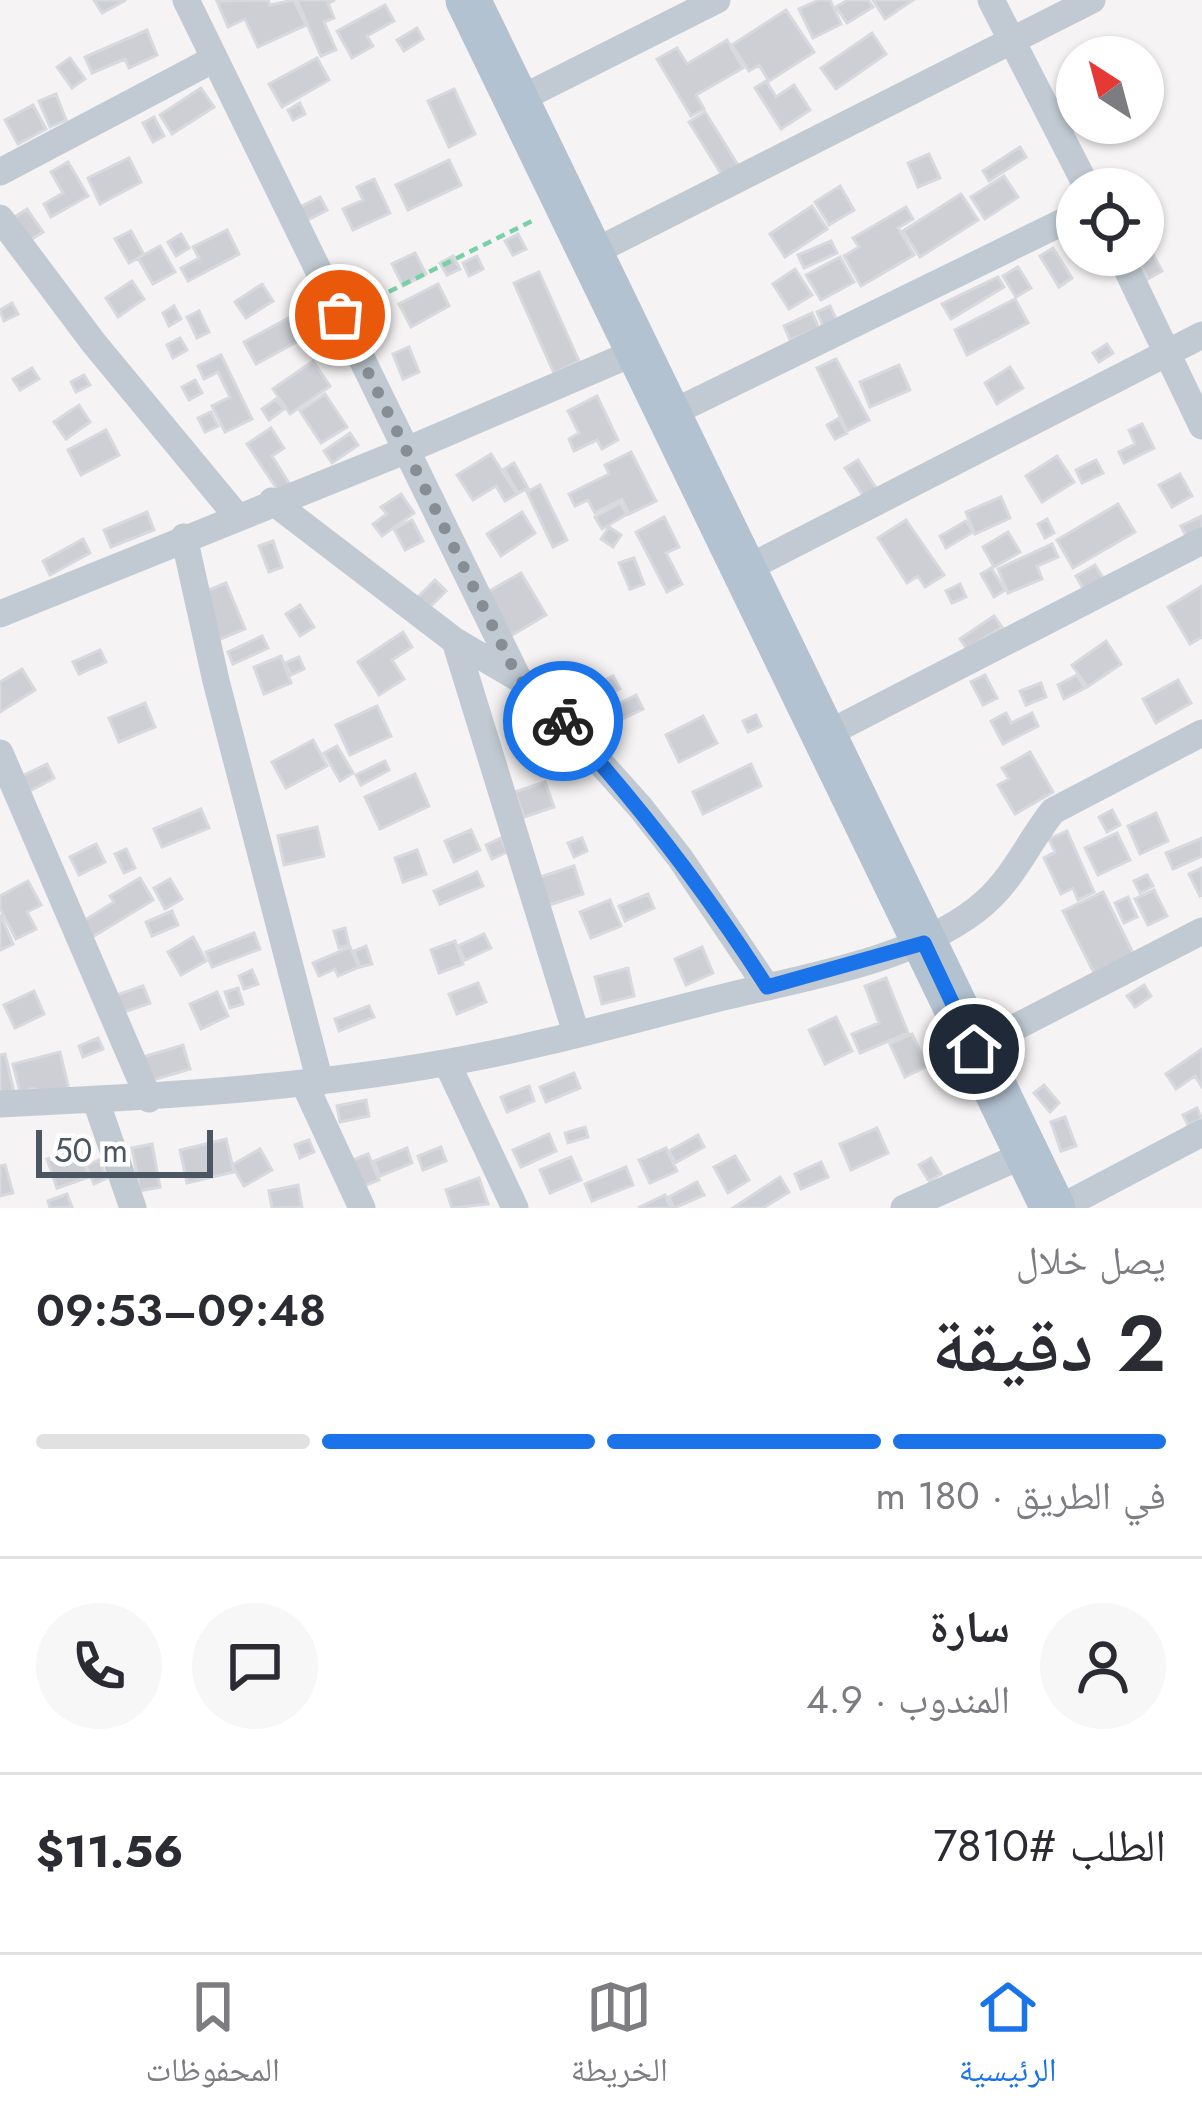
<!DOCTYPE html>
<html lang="ar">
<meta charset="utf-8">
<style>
:root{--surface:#fff;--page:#f7f7f7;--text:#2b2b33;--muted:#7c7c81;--line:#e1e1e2;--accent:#1a73e8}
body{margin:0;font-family:Jost,"Noto Naskh Arabic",sans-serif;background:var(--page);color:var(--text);direction:rtl;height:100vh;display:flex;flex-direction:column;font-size:45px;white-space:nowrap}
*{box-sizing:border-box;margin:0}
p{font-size:39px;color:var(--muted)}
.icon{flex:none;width:66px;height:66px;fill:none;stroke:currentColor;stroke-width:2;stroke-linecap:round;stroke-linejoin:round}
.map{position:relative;height:1208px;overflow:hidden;direction:ltr}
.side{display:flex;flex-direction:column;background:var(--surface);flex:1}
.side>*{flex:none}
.needle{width:78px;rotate:324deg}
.controls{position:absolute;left:1056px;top:36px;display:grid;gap:24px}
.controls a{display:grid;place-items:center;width:108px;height:108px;border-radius:50%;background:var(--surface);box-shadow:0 3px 9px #0004;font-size:60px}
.scale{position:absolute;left:36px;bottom:30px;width:177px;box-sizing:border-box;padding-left:12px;border:6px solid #4a5661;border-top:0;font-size:33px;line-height:42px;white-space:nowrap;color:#4a5661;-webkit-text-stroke:9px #fff;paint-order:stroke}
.pin{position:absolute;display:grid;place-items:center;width:102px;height:102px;color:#fff;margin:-51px;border:6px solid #fff;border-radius:50%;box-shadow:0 3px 12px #0007}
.courier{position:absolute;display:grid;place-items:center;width:120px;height:120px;margin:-60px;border:9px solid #1a73e8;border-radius:50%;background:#fff;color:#222;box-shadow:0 3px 15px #0007}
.headline em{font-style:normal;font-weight:600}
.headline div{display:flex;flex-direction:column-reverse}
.headline{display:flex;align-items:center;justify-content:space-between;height:204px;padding:0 36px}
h1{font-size:78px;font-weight:600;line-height:90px}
.bar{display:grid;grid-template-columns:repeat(4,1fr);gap:18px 12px;align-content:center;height:144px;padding:0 36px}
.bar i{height:15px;border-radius:9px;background:var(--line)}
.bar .selected{background:var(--accent)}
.bar p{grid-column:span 4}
.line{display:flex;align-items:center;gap:30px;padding:0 36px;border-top:3px solid var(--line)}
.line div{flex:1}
.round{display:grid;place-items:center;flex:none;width:126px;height:126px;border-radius:63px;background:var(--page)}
.tabs{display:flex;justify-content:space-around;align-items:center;height:168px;border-top:3px solid var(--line);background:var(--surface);font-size:33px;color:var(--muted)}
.tabs a{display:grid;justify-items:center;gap:6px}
.tabs .selected{color:var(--accent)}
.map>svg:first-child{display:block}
.building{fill:#cdcfd5;stroke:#d7d9de;stroke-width:3}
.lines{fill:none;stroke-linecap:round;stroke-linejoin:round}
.path{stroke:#7ad0a6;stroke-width:4.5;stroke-dasharray:9 6;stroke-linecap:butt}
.street{stroke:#c1cad2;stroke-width:27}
.primary{stroke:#b3c2d1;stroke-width:45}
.done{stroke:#868d94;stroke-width:12;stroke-dasharray:0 21.6}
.route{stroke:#1a73e8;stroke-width:15}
</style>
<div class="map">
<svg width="1202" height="1208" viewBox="0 0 1202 1208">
<rect width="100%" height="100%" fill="#f5f3f3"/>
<path class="building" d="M94,0H126L102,13Z
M268,0L270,5L294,0L306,25L258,47L245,19L228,27L217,1Z
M297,0H335L328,3L334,18L324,22L336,50L321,56Z
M819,0H830L841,24L813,38L799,9Z
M848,0H868L873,7L847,23L836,7Z
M873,0H913L885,19Z
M385,5L394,21L367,36L373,46L352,58L337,31Z
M786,10L814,52L769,81L759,65L749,71L732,45Z
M417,28L423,39L404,51L397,40Z
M147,30L157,55L129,68L125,59L92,73L85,57Z
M872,33L886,54L836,89L821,68Z
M727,40L743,68L696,95L704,109L691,116L657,59L677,48L687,64Z
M70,58L85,79L72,88L57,67Z
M317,58L329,80L282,107L269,84Z
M766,81L776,97L794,85L810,110L781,129L755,88Z
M201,88L214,107L172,134L160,115Z
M454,89L475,134L449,147L428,101Z
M56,94L66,120L50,127L39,101Z
M300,103L305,114L293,120L288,110Z
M33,105L46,129L18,144L5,120Z
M705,112L738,165L722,175L689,122Z
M154,117L164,136L153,142L143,123Z
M1020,147L1026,157L989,181L983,171Z
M929,154L940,178L918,187L908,163Z
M129,158L141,182L100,204L88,178Z
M449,160L461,185L408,210L396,185Z
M68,162L88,196L51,217L44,204L63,193L51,172Z
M1004,176L1018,197L985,219L971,197Z
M374,179L390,213L353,230L343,209L363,200L357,187Z
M840,186L854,210L829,225L815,202Z
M961,194L978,220L920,257L903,231Z
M320,197L327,210L304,222L298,208Z
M812,206L827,229L785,257L770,234Z
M906,207L913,219L898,228L914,255L861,286L844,256L859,247L853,238Z
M27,209L43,232L29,241L13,218Z
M227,230L239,254L188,281L181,268L199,258L193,247Z
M131,231L144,255L129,263L115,239Z
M181,234L189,248L176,256L168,242Z
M518,234L526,249L513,255L505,241Z
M831,241L837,253L804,268L798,255Z
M1148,245L1162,271L1148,279L1135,255H1143Z
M160,246L175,272L153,284L138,258Z
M1053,248L1072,278L1059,287L1040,256Z
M415,253L426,274L403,286L392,264Z
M453,256L460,269L447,275L440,263Z
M477,256L483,269L469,276L463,263Z
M840,257L854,282L821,300L806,275Z
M1018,267L1031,288L1016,297L1003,276Z
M795,269L812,295L789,309L773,284Z
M539,272L579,361L554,373L514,283Z
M998,277L1004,287L951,319L942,304Z
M132,281L144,299L118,317L106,298Z
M262,284L273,301L246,318L235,302Z
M438,284L449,306L411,327L399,304Z
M1015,299L1028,323L967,355L955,330Z
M12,303L18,314L4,321L0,310Z
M174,306L181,319L169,326L163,313Z
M830,306L836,319L823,326L817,312Z
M199,311L209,332L197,338L187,317Z
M812,313L819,328L790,340L784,326Z
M292,316L304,338L256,364L244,342Z
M180,338L187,350L173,358L167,345Z
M1107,344L1113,353L1099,362L1093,353Z
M409,347L419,372L403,379L393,354Z
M221,355L252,419L225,432L212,406L230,397L218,372L204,379L198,366Z
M836,359L869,420L847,431L817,368Z
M313,361L330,386L290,414L273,389Z
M899,365L910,390L870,407L860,382Z
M1010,367L1023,388L997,404L985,383Z
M32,368L39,379L20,390L13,379Z
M84,375L90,385L76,392L71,382Z
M195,380L202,393L189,400L182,387Z
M325,394L347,427L321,443L300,411Z
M597,396L618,440L602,449L597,440L574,451L569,439L579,433L568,411Z
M276,399L284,409L269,420L262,409Z
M79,405L90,422L66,439L54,422Z
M211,412L218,426L205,432L198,418Z
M839,418L847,433L835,439L827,425Z
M1142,424L1154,448L1124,463L1119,452L1135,444L1129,430Z
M271,428L284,448L272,456L292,488L281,495L247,444Z
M106,430L119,455L81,475L68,450Z
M350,433L358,445L332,463L324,451Z
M631,452L656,501L629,514L622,499L595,513L588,500L575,506L569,494L609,474L605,465Z
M491,454L517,494L505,501L496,486L473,500L457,475Z
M1057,456L1074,482L1042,502L1026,476Z
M858,460L880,494L867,502L845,468Z
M1096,460L1103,473L1082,483L1076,470Z
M514,463L528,488L518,493L504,469Z
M1180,474L1192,496L1172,507L1159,485Z
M540,485L567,540L553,547L527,492Z
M401,494L414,513L382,536L373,524L387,514L381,507Z
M1001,497L1010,518L975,534L966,512Z
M620,503L627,514L602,529L595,517Z
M1118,504L1135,532L1073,568L1057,540Z
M147,512L154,530L111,547L104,530Z
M522,512L535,533L501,556L487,534Z
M1202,516V533L1188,540L1181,526Z
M664,517L679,547L666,553L682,584L667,592L636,532Z
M1047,519L1054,533L1045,538L1038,524Z
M412,520L423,541L405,550L394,529Z
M906,520L944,575L925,587L918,576L907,583L878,538Z
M966,521L973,532L946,548L940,536Z
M609,527L621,535L613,547L601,539Z
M1008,532L1020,552L994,567L983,547Z
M83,539L90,553L50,575L43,561Z
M273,541L282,567L269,572L259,546Z
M1052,544L1058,557L1037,566L1042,579L1008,593L998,569Z
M634,558L644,584L630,589L619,563Z
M1095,565L1105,581L1085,592L1076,576Z
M991,568L1005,590L994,597L981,574Z
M521,573L546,615L509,637L484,594Z
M435,580L446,591L424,613L413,602Z
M226,583L245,629L213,642L194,596Z
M960,584L966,597L952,603L946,591Z
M1202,586V637L1190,644L1168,607Z
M300,605L314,627L300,636L286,614Z
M994,616L1002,627L967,649L960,639Z
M403,632L412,647L392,660L404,679L379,695L358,662Z
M262,636L268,648L233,664L228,652Z
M1106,641L1121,664L1087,687L1072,665Z
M100,650L106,662L79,674L73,662Z
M281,656L291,683L264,694L254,667Z
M299,657L304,669L291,675L285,663Z
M22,669L35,690L0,712V682Z
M985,675L997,698L983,705L971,682Z
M1077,675L1085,688L1064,699L1058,685Z
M613,676L620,689L606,696L599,683Z
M1178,680L1191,703L1156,723L1143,699Z
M1041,683L1046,697L1026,705L1020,691Z
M636,695L643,709L618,721L611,708Z
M145,703L155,727L119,742L109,718Z
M377,706L391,736L350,755L336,725Z
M1006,713L1011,723L1032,713L1038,726L1003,744L991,721Z
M756,715L761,726L748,732L743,721Z
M703,716L717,743L679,762L666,735Z
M313,740L327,766L286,788L272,762Z
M337,746L353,773L340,781L324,753Z
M1030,752L1053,792L1015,814L998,785L1009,779L1002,768Z
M385,761L389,770L361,785L356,775Z
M47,764L54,778L24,794L16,779Z
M751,764L761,786L703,814L693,792Z
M415,774L429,806L380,829L365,797Z
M545,782L554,807L524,817L515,792Z
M201,809L209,828L162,847L154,829Z
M1112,810L1120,825L1107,832L1099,817Z
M1156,813L1168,841L1140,854L1128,826Z
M317,827L324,856L284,865L278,836Z
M471,830L480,850L454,862L445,841Z
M1067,831L1094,892L1078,900L1073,888L1061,894L1044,858L1055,852L1049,839Z
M1117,833L1130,860L1098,875L1085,848Z
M501,838L507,852L492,859L486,845Z
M582,838L587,851L574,857L568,843Z
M1202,838V856L1173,869L1166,853Z
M96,844L105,862L79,875L70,857Z
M126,849L135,868L124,873L115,854Z
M417,850L426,874L403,882L395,858Z
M574,866L583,894L543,907L534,879Z
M1202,868V895L1200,896L1189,874Z
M477,872L483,886L440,904L434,891Z
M1147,875L1153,886L1140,893L1134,881Z
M140,878L153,900L91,938L82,922L114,902L110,896Z
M170,879L182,899L165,909L154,888Z
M28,881L41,905L27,912L36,929L16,939L0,908V896Z
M1154,890L1167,916L1148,925L1135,899Z
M1103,892L1133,953L1094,973L1063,911Z
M648,894L654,908L625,921L619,906Z
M1128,897L1137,917L1124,923L1115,903Z
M610,900L621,926L591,938L580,912Z
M172,911L178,925L152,936L146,922Z
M1,916L13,944L0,950V917Z
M345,928L349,945L339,948L334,931Z
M254,933L260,949L212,967L206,952Z
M484,934L491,948L465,960L458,946Z
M193,937L206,961L181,975L168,952Z
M455,941L463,964L439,973L431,950Z
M366,946L372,964L360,967L354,951Z
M350,947L359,967L338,976L335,969L319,976L313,963Z
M702,947L713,973L686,985L675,959Z
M628,968L634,996L602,1004L595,977Z
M252,970L258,984L244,989L239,976Z
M886,978L908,1033L860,1053L852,1034L879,1023L865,986Z
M478,983L486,1002L457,1014L449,994Z
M1144,985L1151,996L1135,1007L1127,996Z
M143,986L150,1003L124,1012L117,995Z
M238,988L243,1004L230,1008L225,992Z
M34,991L44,1014L15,1028L4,1005Z
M217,992L228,1016L201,1029L190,1004Z
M369,1006L374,1017L339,1031L335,1019Z
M836,1017L852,1051L825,1064L809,1030Z
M912,1034L927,1066L905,1077L890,1044Z
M98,1038L103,1049L83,1057L79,1046Z
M183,1045L190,1069L150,1081L143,1057Z
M1202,1049V1087L1195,1076L1176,1089L1166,1074Z
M60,1052L70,1094L38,1102L34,1088L20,1092L13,1064Z
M5,1054L17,1104L0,1092V1055Z
M574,1073L580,1088L546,1102L540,1087Z
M1044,1085L1059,1103L1050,1112L1034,1093Z
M529,1086L534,1101L507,1112L501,1097Z
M366,1100L369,1116L340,1122L337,1106Z
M1197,1108L1202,1119L1188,1125L1183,1115Z
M1065,1117L1076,1146L1061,1151L1051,1122Z
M585,1127L588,1137L568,1143L565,1133Z
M877,1128L888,1153L851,1170L840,1144Z
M549,1134L556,1151L521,1167L513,1150Z
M698,1135L704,1147L675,1163L669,1151Z
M226,1139L234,1172L187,1183L180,1150Z
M309,1140L314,1152L300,1158L295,1145Z
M152,1144L160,1187L140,1191L132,1148Z
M441,1147L446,1161L423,1170L418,1156Z
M79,1148L89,1177L57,1188L47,1159Z
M407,1148L412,1163L380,1176L374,1161Z
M666,1148L677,1171L650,1183L639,1160Z
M260,1149L272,1170L244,1186L232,1165Z
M368,1154L379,1180L354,1190L343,1164Z
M735,1156L749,1180L728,1193L714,1167Z
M571,1157L581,1180L550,1193L540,1170Z
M931,1158L941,1174L929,1181L919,1165Z
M99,1160L107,1178L94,1184L86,1166Z
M821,1162L828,1177L801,1189L795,1174Z
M5,1165L13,1193L0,1196V1166Z
M626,1167L633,1185L592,1201L585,1184Z
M780,1177L789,1192L763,1208H733Z
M479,1178L488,1204L452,1208L446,1190Z
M697,1182L704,1195L674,1208L669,1197Z
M298,1185L302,1207L272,1208L269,1191Z
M67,1194L72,1207L50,1208L48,1201Z
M665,1195L671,1208H641L640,1207Z"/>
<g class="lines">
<path class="path" d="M362,305L534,220"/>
<path class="street" d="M186,0L518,678
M991,0L1088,189
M516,101L717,0
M0,172L214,59
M0,218L93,342L236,515
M590,254L1092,0
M1120,255L1202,426
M668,415L1077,215
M272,501L455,641L518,678L552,709L640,807L680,858L767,987
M184,537L216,681L320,1082
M742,571L1202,335
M0,614L407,450L638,351
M455,641L576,1033
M823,736L1202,541
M0,753L149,1099
M973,1049L1202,931
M447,1063L515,1208
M304,1083L362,1208
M96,1101L133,1208
M0,1104C149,1097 297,1089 444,1063C539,1047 634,1019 728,996C807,977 911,960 976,910C1012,883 1026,845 1053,811L1202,733
M904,1208L1026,1154
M1060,1208L1202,1133"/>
<path class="primary" d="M468,0L1053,1208"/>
</g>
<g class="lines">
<path class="done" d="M340,315L518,678L563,721"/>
<path class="route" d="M563,721C639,805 706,891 767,987L924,943L974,1049"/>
</g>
</svg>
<div class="controls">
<a><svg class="needle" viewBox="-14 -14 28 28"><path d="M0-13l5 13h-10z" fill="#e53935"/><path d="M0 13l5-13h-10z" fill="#7c7c81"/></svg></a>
<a><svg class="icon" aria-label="locate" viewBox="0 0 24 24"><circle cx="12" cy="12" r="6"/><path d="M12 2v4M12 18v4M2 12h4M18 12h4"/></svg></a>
</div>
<div class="scale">50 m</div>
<div class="pin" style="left:340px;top:315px;background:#ea580c"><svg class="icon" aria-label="bag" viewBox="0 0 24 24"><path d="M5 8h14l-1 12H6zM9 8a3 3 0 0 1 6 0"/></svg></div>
<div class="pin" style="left:974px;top:1049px;background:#1f2937"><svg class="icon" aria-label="home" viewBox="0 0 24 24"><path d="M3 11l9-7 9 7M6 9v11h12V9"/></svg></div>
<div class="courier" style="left:563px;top:721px"><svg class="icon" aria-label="bike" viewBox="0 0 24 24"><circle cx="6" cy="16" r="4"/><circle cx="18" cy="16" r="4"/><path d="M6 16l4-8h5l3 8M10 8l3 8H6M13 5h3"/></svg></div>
</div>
<section class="side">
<div class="headline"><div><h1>2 دقيقة</h1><p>يصل خلال</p></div><em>09:48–09:53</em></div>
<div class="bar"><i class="selected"></i><i class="selected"></i><i class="selected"></i><i></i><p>في الطريق · 180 m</p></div>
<div class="line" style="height:216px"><a class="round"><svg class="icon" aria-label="person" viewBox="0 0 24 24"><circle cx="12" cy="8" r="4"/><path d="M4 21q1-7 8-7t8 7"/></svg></a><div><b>سارة</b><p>المندوب · 4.9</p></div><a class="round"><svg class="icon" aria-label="chat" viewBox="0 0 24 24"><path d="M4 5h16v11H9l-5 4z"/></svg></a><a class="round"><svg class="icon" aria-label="phone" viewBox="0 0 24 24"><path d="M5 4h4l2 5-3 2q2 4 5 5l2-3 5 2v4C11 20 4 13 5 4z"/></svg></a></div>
<div class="line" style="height:156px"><div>الطلب #7810</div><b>$11.56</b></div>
</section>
<nav class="tabs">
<a class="selected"><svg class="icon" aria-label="home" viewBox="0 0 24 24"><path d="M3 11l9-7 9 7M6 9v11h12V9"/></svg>الرئيسية</a>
<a><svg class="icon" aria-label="map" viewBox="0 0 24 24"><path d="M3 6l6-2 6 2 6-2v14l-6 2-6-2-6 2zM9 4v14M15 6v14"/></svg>الخريطة</a>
<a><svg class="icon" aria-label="saved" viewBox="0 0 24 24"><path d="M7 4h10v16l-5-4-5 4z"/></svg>المحفوظات</a>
</nav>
